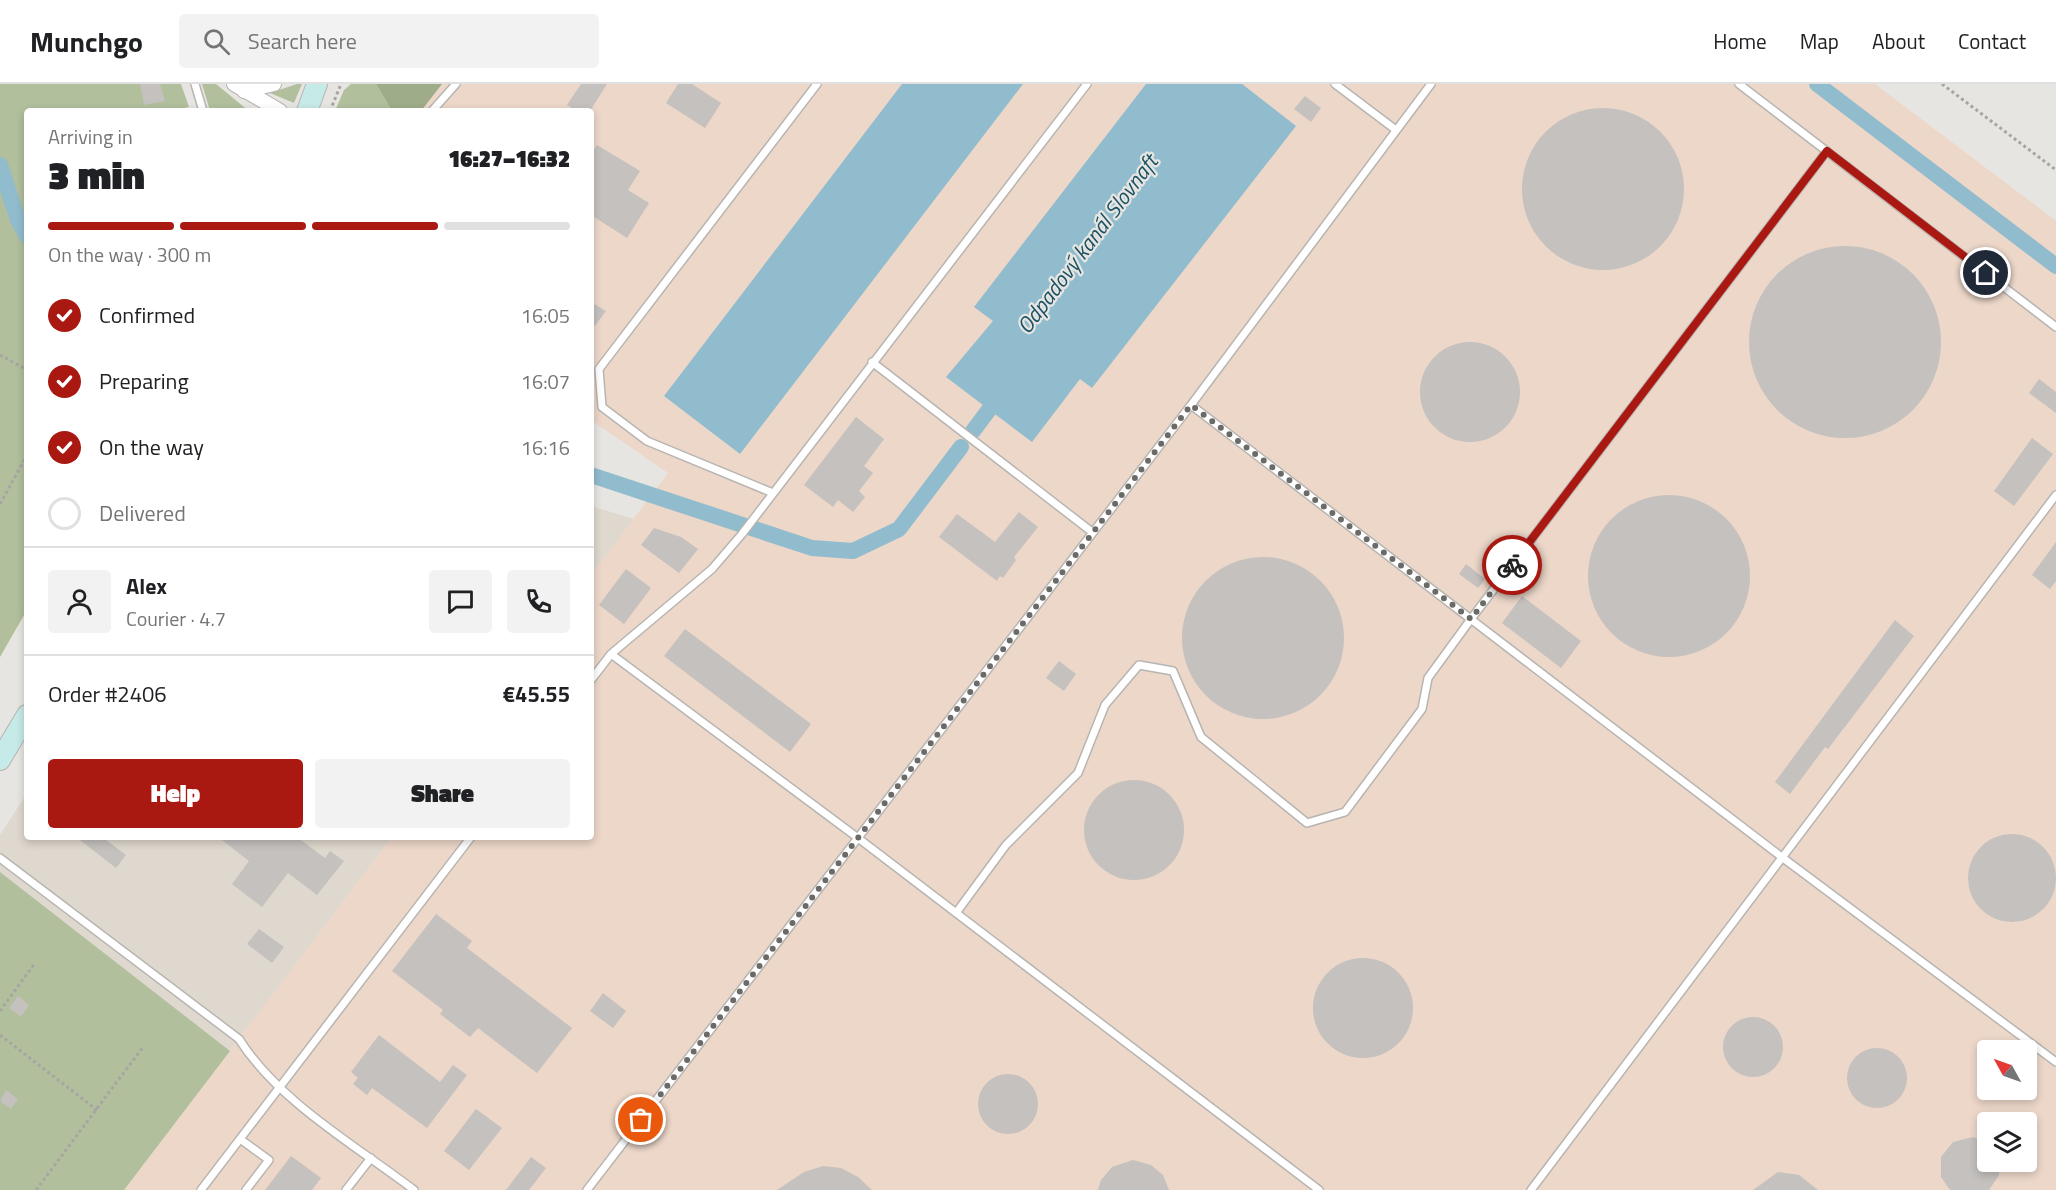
<!DOCTYPE html>
<meta charset="utf-8">
<style>
:root{--surface:#fff;--page:#f2f2f2;--text:#202124;--muted:#757577;--line:#e0e0e0;--accent:#aa1812}
body{margin:0;font-family:"Titillium Web",sans-serif;background:var(--page);color:var(--text);height:100vh;display:flex;flex-direction:column;font-size:22px;white-space:nowrap}
*{box-sizing:border-box;margin:0}
p{font-size:20px;color:var(--muted)}
.icon{flex:none;width:33px;height:33px;fill:none;stroke:currentColor;stroke-width:2;stroke-linecap:round;stroke-linejoin:round}
.map{position:relative;flex:1;overflow:hidden}
.panel{position:absolute;left:24px;top:24px;width:570px;height:732px;display:flex;flex-direction:column;background:var(--surface);border-radius:6px;box-shadow:0 3px 9px #0003}
.panel>*{flex:none}
.needle{width:39px;rotate:310deg}
.fabs{position:absolute;left:1977px;top:956px;display:grid;gap:12px}
.fabs a{display:grid;place-items:center;width:60px;height:60px;border-radius:6px;background:var(--surface);box-shadow:0 3px 9px #0003;font-size:30px}
.pin{position:absolute;display:grid;place-items:center;width:51px;height:51px;color:#fff;margin:-26px;border:3px solid #fff;border-radius:50%;box-shadow:0 2px 6px #0007}
.courier{position:absolute;display:grid;place-items:center;width:60px;height:60px;margin:-30px;border:4px solid #aa1812;border-radius:50%;background:#fff;color:#222;box-shadow:0 2px 8px #0007}
.overview em{font-style:normal;font-weight:800}
.overview div{display:flex;flex-direction:column-reverse}
.overview{display:flex;align-items:center;justify-content:space-between;height:102px;padding:0 24px}
h1{font-size:39px;font-weight:800;line-height:45px}
.bar{display:grid;grid-template-columns:repeat(4,1fr);gap:9px 6px;align-content:center;height:72px;padding:0 24px}
.bar i{height:8px;border-radius:4px;background:var(--line)}
.bar .selected{background:var(--accent)}
.bar p{grid-column:span 4}
.line{display:flex;align-items:center;gap:15px;padding:0 24px;border-top:2px solid var(--line)}
.line div{flex:1}
.round{display:grid;place-items:center;flex:none;width:63px;height:63px;border-radius:6px;background:var(--page)}
ol{padding:0 24px;list-style:none}
li{display:flex;align-items:center;gap:18px;height:66px}
li p{margin-inline-start:auto}
li .icon{padding:6px;border-radius:50%;background:var(--accent);color:#fff;stroke-width:4}
li:last-child{color:var(--muted)}
li i{width:33px;height:33px;border:3px solid var(--line);border-radius:50%}
.cta{display:flex;gap:12px;margin-top:auto;padding:12px 24px}
.cta a{flex:1;height:69px;border-radius:6px;background:var(--accent);color:#fff;font-size:24px;font-weight:800;line-height:69px;text-align:center}
.cta a+a{background:var(--page);color:var(--text)}
header{display:flex;align-items:center;gap:36px;box-sizing:border-box;height:84px;padding:0 30px;background:var(--surface);border-bottom:2px solid var(--line)}
header strong{font-size:28px}
nav{display:flex;gap:33px;margin-inline-start:auto;font-size:21px}
.search{width:420px;height:54px;background:var(--page);display:flex;align-items:center;gap:15px;box-sizing:border-box;padding:0 21px;border-radius:6px;color:var(--muted);font-size:22px}
.map>svg:first-child{display:block}
.built{fill:#dfd8ce}
.industrial{fill:#ecd7c9;fill-rule:evenodd}
.green{fill:#b1bf9d}
.forest{fill:#9eac89}
.water{fill:#91bccd}
.lines{fill:none;stroke-linecap:round;stroke-linejoin:round}
.canal{stroke:#91bccd;stroke-width:16}
.building{fill:#c4c1be}
.lane-casing{stroke:#b7b5b2;stroke-width:10}
.street-casing{stroke:#b7b5b2;stroke-width:16}
.secondary-casing{stroke:#b7b5b2;stroke-width:22}
.path{stroke:#a7a5a2;stroke-width:3;stroke-dasharray:3 3;stroke-linecap:butt}
.lane{stroke:#fff;stroke-width:7}
.street{stroke:#fff;stroke-width:14}
.secondary{stroke:#c6eae7;stroke-width:20}
.done{stroke:#6b6a67;stroke-width:6;stroke-dasharray:0 10.8}
.route{stroke:#aa1812;stroke-width:8}
.labels{text-anchor:middle;dominant-baseline:central;stroke-width:4.5;stroke-linejoin:round;paint-order:stroke}
.water-label{font-size:22px;font-style:italic;fill:#1a5266;stroke:#e7e5e1}
</style>
<header>
<strong>Munchgo</strong>
<div class="search"><svg class="icon" aria-label="search" viewBox="0 0 24 24"><circle cx="10" cy="10" r="6"/><path d="M15 15l6 6"/></svg>Search here</div>
<nav><a>Home</a><a>Map</a><a>About</a><a>Contact</a></nav>
</header>
<div class="map">
<svg width="2056" height="1106" viewBox="0 0 2056 1106">
<rect width="100%" height="100%" fill="#e7e5e1"/>
<path class="built" d="M591,422L634,435L591,491Z
M27,709V753H392L230,967L0,788V751Z"/>
<path class="industrial" d="M442,0H1875L2056,137V1106H124L392,753H591V491L668,389L591,336V27H421ZM1988,966H2026V1005H1988ZM1988,1038H2026V1077H1988Z"/>
<path class="green" d="M0,0H181L189,23L170,27H27V526L0,573Z
M202,0H216L249,27H210Z
M297,0H302L294,19L270,9Z
M351,0H376L392,27H335L344,6Z
M0,788L230,967L124,1106H0Z"/>
<path class="forest" d="M376,0H442L421,27H392Z"/>
<path class="water" d="M902,0H1023L740,370L664,312Z
M1146,0H1242L1296,42L1092,304L1080,295L1032,358L946,293L993,237L974,223Z"/>
<g class="lines">
<path class="canal" d="M1817,0L2056,182
M0,81L18,136L27,152
M973,347L1003,307
M591,391L812,464L853,467L899,445L961,363"/>
</g>
<path class="building" d="M140,0H160L165,17L144,21Z
M581,0H607L590,27H577L567,21Z
M678,0H692L721,19L705,44L666,19Z
M1305,12L1321,24L1311,38L1294,25Z
M1522 105a81 81 0 1 1 162 0a81 81 0 1 1-162 0Z
M597,61L640,87L628,106L649,119L627,154L591,131V71Z
M1749 258a96 96 0 1 1 192 0a96 96 0 1 1-192 0Z
M591,218L606,227L591,247Z
M1420 308a50 50 0 1 1 100 0a50 50 0 1 1-100 0Z
M2039,295L2056,308V329L2029,309Z
M856,333L884,355L864,382L873,389L859,407L865,413L853,428L838,416L833,423L804,401Z
M2032,354L2053,370L2014,422L1994,407Z
M1588 492a81 81 0 1 1 162 0a81 81 0 1 1-162 0Z
M1019,428L1038,443L1014,473L1016,476L1003,494L1000,492L997,497L939,453L957,430L995,458Z
M654,444L681,453L698,465L679,489L641,461Z
M2056,458V497L2050,505L2032,491Z
M1182 554a81 81 0 1 1 162 0a81 81 0 1 1-162 0Z
M1466,480L1485,495L1478,504L1459,490Z
M626,485L651,504L624,540L599,521Z
M1522,512L1581,557L1561,584L1502,539Z
M1895,536L1914,552L1828,665L1825,663L1790,710L1775,698Z
M685,545L811,640L790,668L664,572Z
M1059,577L1076,590L1064,607L1046,594Z
M1084 746a50 50 0 1 1 100 0a50 50 0 1 1-100 0Z
M1968 794a44 44 0 1 1 88 0a44 44 0 1 1-88 0Z
M76,753H102L126,771L116,784Z
M218,753H297L325,774L330,767L344,777L317,811L288,789L262,823L232,800L249,777Z
M436,830L472,857L467,864L572,944L537,989L478,944L470,953L440,930L443,926L392,887Z
M259,845L284,863L272,879L247,860Z
M1313 924a50 50 0 1 1 100 0a50 50 0 1 1-100 0Z
M603,909L626,927L613,944L590,927Z
M18,912L29,921L21,933L9,924Z
M1723 963a30 30 0 1 1 60 0a30 30 0 1 1-60 0Z
M379,951L440,998L453,981L467,991L427,1044L372,1004L367,1011L353,1000L358,994L351,988Z
M1847 994a30 30 0 1 1 60 0a30 30 0 1 1-60 0Z
M978 1020a30 30 0 1 1 60 0a30 30 0 1 1-60 0Z
M6,1006L18,1015L11,1025L0,1017Z
M476,1025L502,1044L469,1086L444,1067Z
M1973,1053L1988,1059V1077H2000L1999,1091L1989,1106H1950L1941,1093V1073L1953,1058Z
M291,1072L321,1094L312,1106H265Z
M531,1073L546,1084L529,1106H506Z
M1133,1076L1151,1081L1163,1091L1169,1106H1098L1101,1096L1112,1083Z
M823,1082L841,1084L858,1093L872,1106H777L804,1088Z
M1778,1088L1799,1091L1818,1106H1753Z"/>
<g class="lines">
<defs>
<path id="lane" d="M195,0L203,27
M1335,0L1396,46
M1431,0L1191,321L1783,774L2056,978
M1739,0L2056,243
M432,27L456,0
M872,278L1092,448
M773,409L647,357L602,323L599,285L817,0
M611,570L858,754L1319,1106
M591,596L611,570L712,485L742,450L1087,0
M0,774L239,955C279,1018 355,1061 414,1106
M956,829L1006,761L1078,689L1105,621L1139,581L1173,587L1201,653L1307,739L1345,728L1422,625L1428,594L1471,535L1827,67
M240,1055L269,1076L246,1106
M201,1106L471,753
M346,1106L371,1074
M587,1106L1191,321
M1531,1106L2056,411"/>
<path id="street" d="M234,0L280,27
M244,7L274,0"/>
<path id="secondary" d="M307,27L317,0
M0,676L27,631"/>
</defs>
<use href="#lane" class="lane-casing"/>
<use href="#street" class="street-casing"/>
<use href="#secondary" class="secondary-casing"/>
<path class="path" d="M1942,0L2056,86
M330,27L341,0
M0,271L27,286
M0,420L27,371
M0,927L35,879
M0,951L97,1026
M36,1106L143,963"/>
<use href="#lane" class="lane"/>
<use href="#street" class="street"/>
<use href="#secondary" class="secondary"/>
</g>
<g class="lines">
<path class="done" d="M641,1036L1191,321L1471,535L1512,481"/>
<path class="route" d="M1512,481L1827,67L1986,189"/>
</g>
<g class="labels">
<g class="water-label">
<text transform="translate(1087 160) rotate(-53)">Odpadový kanál Slovnaft</text>
</g>
</g>
</svg>
<div class="fabs">
<a><svg class="needle" viewBox="-14 -14 28 28"><path d="M0-13l5 13h-10z" fill="#e53935"/><path d="M0 13l5-13h-10z" fill="#757577"/></svg></a>
<a><svg class="icon" aria-label="layers" viewBox="0 0 24 24"><path d="M12 4l9 5-9 5-9-5zM3 14l9 5 9-5"/></svg></a>
</div>
<div class="pin" style="left:641px;top:1036px;background:#ea580c"><svg class="icon" aria-label="bag" viewBox="0 0 24 24"><path d="M5 8h14l-1 12H6zM9 8a3 3 0 0 1 6 0"/></svg></div>
<div class="pin" style="left:1986px;top:189px;background:#1f2937"><svg class="icon" aria-label="home" viewBox="0 0 24 24"><path d="M3 11l9-7 9 7M6 9v11h12V9"/></svg></div>
<div class="courier" style="left:1512px;top:481px"><svg class="icon" aria-label="bike" viewBox="0 0 24 24"><circle cx="6" cy="16" r="4"/><circle cx="18" cy="16" r="4"/><path d="M6 16l4-8h5l3 8M10 8l3 8H6M13 5h3"/></svg></div>
<section class="panel">
<div class="overview"><div><h1>3 min</h1><p>Arriving in</p></div><em>16:27–16:32</em></div>
<div class="bar"><i class="selected"></i><i class="selected"></i><i class="selected"></i><i></i><p>On the way · 300 m</p></div>
<ol>
<li><svg class="icon" aria-label="check" viewBox="0 0 24 24"><path d="M5 12l5 5 9-10"/></svg>Confirmed<p>16:05</p></li>
<li><svg class="icon" aria-label="check" viewBox="0 0 24 24"><path d="M5 12l5 5 9-10"/></svg>Preparing<p>16:07</p></li>
<li><svg class="icon" aria-label="check" viewBox="0 0 24 24"><path d="M5 12l5 5 9-10"/></svg>On the way<p>16:16</p></li>
<li><i></i>Delivered</li>
</ol>
<div class="line" style="height:108px"><a class="round"><svg class="icon" aria-label="person" viewBox="0 0 24 24"><circle cx="12" cy="8" r="4"/><path d="M4 21q1-7 8-7t8 7"/></svg></a><div><b>Alex</b><p>Courier · 4.7</p></div><a class="round"><svg class="icon" aria-label="chat" viewBox="0 0 24 24"><path d="M4 5h16v11H9l-5 4z"/></svg></a><a class="round"><svg class="icon" aria-label="phone" viewBox="0 0 24 24"><path d="M5 4h4l2 5-3 2q2 4 5 5l2-3 5 2v4C11 20 4 13 5 4z"/></svg></a></div>
<div class="line" style="height:78px"><div>Order #2406</div><b>€45.55</b></div>
<div class="cta"><a>Help</a><a>Share</a></div>
</section>
</div>
